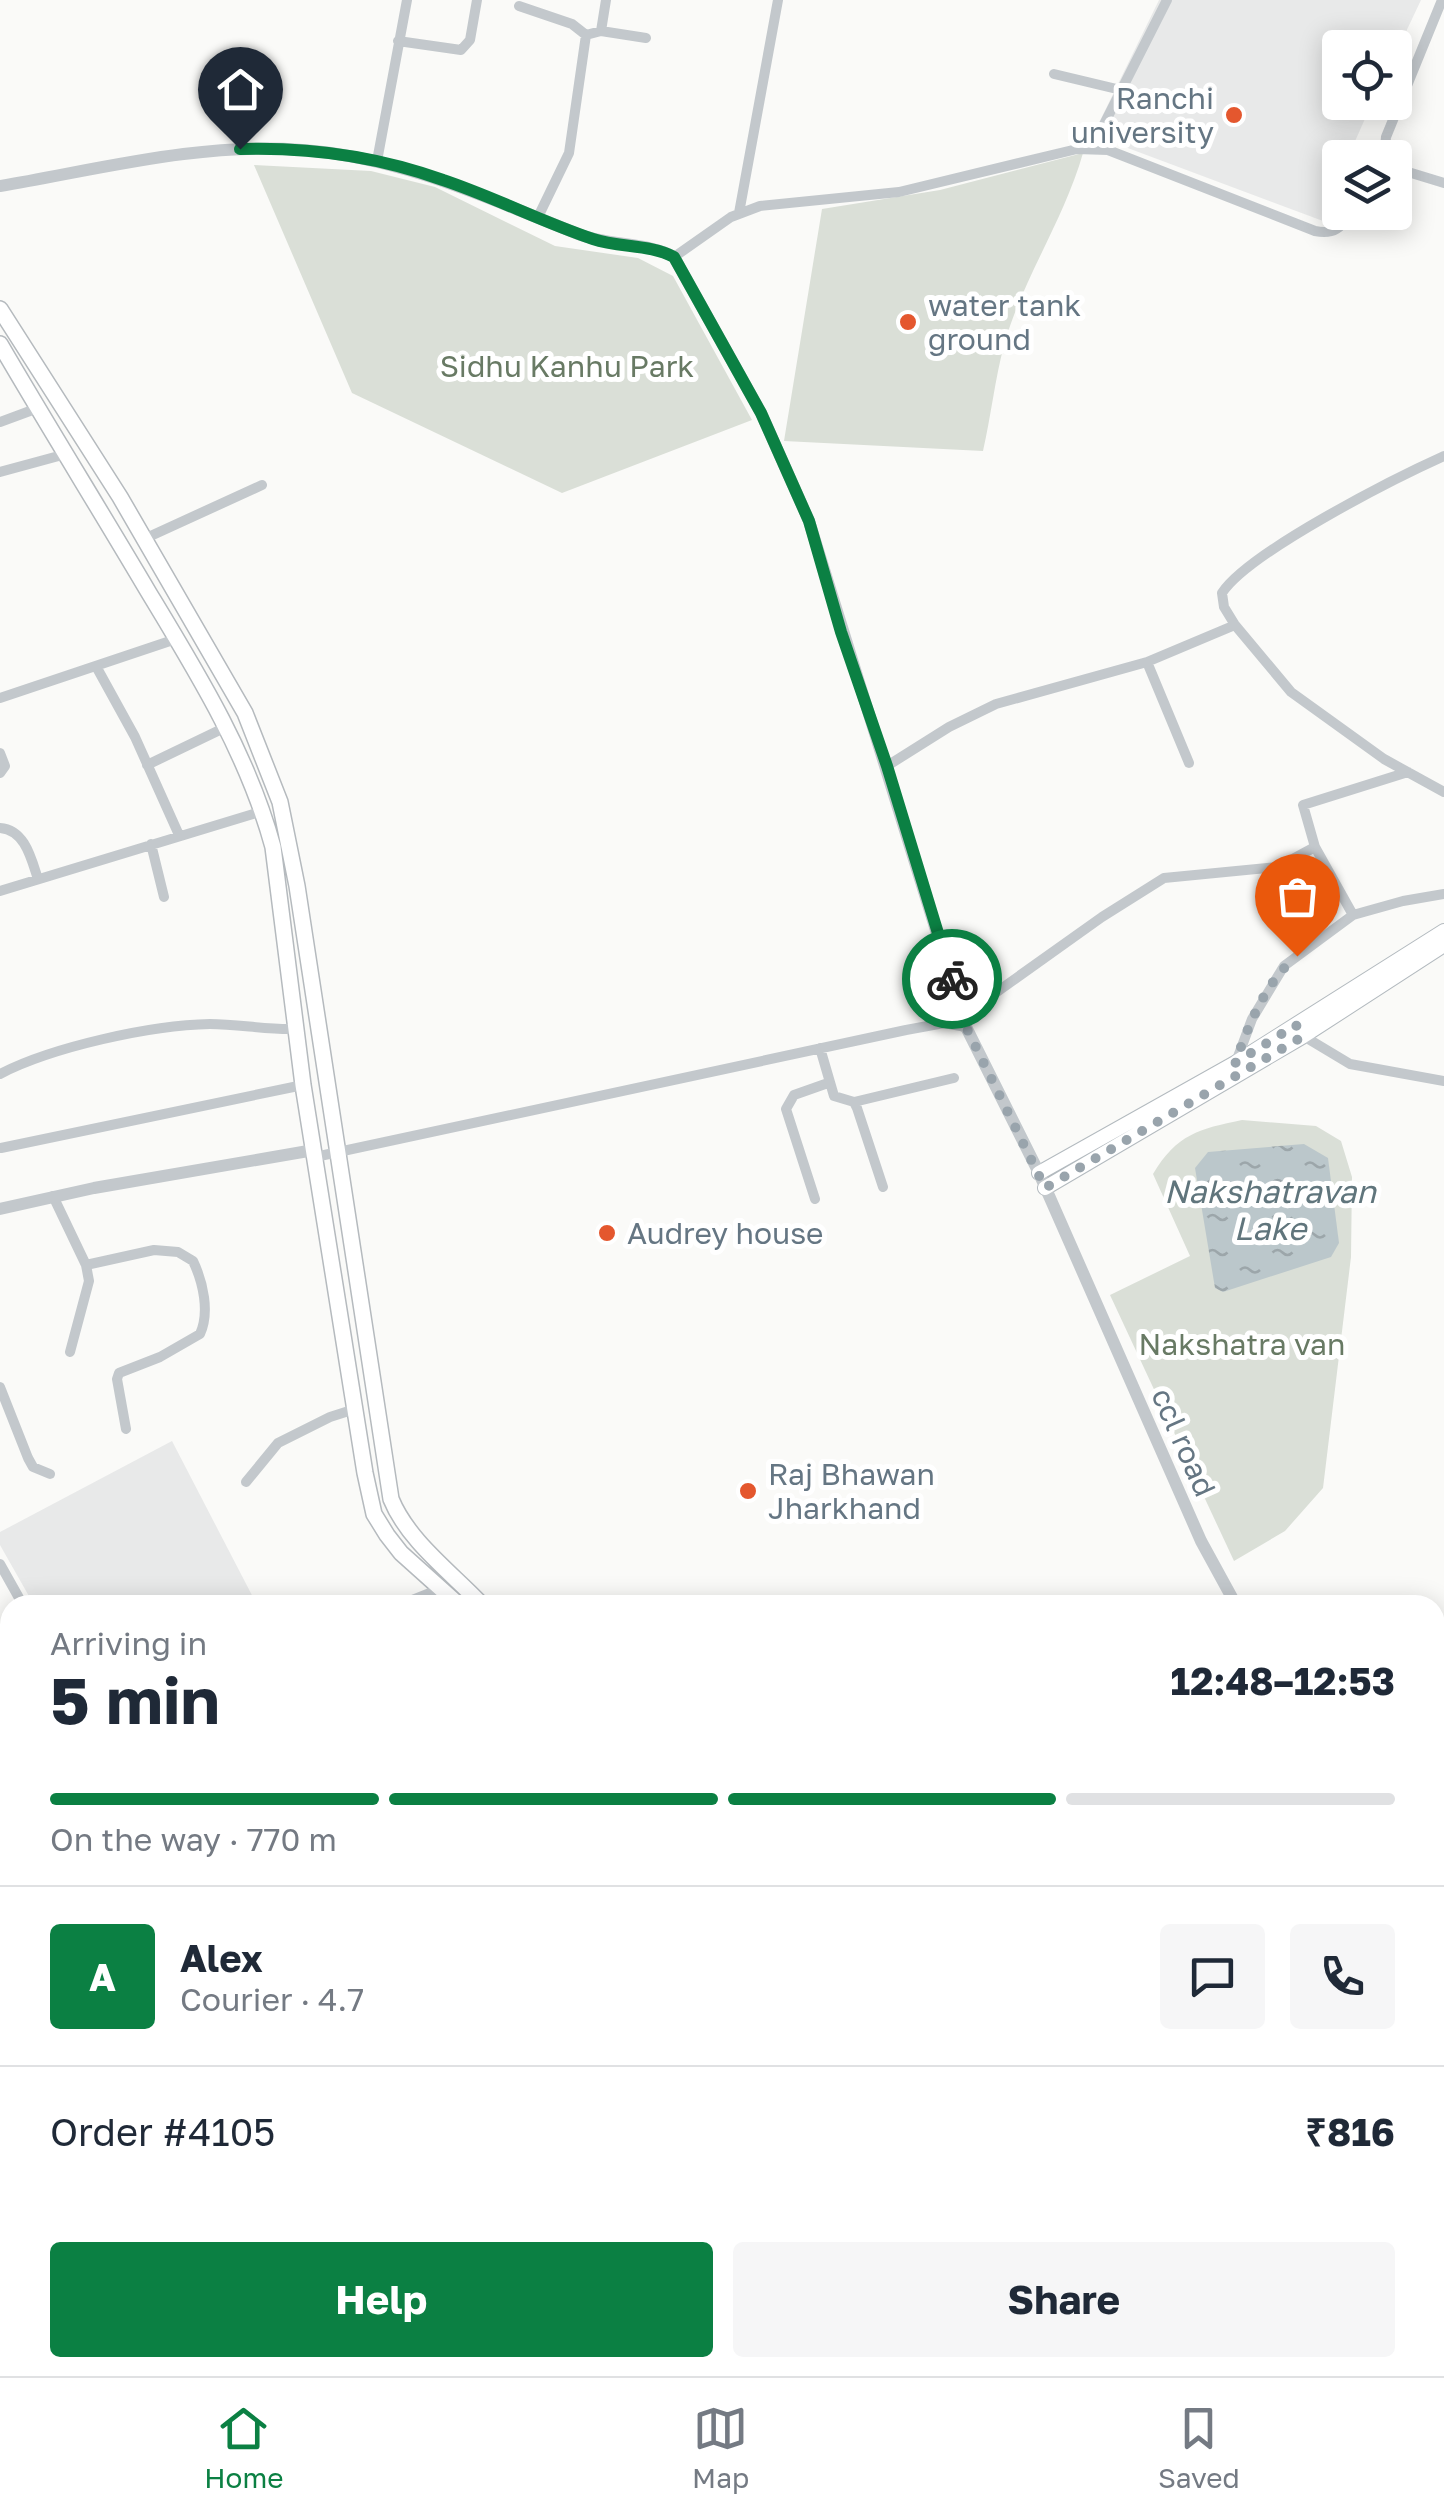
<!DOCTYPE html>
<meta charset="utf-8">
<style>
:root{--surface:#fff;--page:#f6f6f7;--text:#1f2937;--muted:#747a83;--line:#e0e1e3;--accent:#0b8043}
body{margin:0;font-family:"Golos Text",sans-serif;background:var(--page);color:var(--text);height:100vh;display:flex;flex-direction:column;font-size:38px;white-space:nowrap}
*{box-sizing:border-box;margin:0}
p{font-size:32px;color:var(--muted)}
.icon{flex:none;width:55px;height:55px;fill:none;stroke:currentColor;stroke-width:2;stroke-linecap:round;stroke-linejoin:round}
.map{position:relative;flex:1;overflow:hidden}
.details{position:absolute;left:0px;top:1595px;width:1445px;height:782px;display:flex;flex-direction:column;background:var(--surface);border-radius:30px 30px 0 0;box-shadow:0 5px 25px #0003}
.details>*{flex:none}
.buttons{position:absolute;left:1322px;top:30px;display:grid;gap:20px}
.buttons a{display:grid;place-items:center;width:90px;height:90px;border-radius:10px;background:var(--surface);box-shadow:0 5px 25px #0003;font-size:50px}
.pin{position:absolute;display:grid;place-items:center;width:85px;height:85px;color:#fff;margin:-102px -42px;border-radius:50% 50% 50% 0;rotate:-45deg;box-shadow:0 0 10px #0007}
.pin .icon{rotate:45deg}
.courier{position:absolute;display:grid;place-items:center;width:100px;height:100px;margin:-50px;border:8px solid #0b8043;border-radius:50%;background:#fff;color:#222;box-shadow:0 2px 12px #0007}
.head em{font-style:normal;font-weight:700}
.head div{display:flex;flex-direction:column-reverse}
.head{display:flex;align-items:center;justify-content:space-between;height:170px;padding:0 50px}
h1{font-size:65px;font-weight:700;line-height:75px}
.bar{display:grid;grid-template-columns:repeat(4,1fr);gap:15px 10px;align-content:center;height:120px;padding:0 50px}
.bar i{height:12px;border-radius:8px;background:var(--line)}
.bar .on{background:var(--accent)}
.bar p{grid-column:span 4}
.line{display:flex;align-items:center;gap:25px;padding:0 50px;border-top:2px solid var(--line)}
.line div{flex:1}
.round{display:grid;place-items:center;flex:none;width:105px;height:105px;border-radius:10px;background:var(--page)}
.action{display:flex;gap:20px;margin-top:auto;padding:20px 50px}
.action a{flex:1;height:115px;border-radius:10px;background:var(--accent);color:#fff;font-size:40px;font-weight:700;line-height:115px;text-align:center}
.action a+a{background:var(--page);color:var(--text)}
.dock{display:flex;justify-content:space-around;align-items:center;height:140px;border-top:2px solid var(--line);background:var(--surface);font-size:28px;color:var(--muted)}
.dock a{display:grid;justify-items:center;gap:5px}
.dock .on{color:var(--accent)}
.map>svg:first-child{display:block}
.built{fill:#e8e9e9}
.green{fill:#dadfd7}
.water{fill:url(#water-ripples)}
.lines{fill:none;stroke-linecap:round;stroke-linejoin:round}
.secondary-casing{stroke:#b3babf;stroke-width:16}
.primary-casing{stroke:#b5babe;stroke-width:18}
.minor{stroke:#c3c8cc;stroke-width:10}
.tertiary{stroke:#c3c8cc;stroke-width:12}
.secondary{stroke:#fff;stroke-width:14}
.primary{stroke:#fff;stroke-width:15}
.done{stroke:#99a4ac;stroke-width:10;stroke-dasharray:0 18}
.route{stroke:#0b8043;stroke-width:12}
.poi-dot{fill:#e4572e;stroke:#fff;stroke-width:4}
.labels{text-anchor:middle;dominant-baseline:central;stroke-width:10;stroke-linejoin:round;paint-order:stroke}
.poi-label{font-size:30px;fill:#657683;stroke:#fff;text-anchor:start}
.park-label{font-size:30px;fill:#687a64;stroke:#fff}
.street-label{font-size:30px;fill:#657683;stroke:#fff}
.water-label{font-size:32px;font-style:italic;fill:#60757c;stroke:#fff}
</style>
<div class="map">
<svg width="1444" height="2376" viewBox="0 0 1444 2376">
<defs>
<pattern id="water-ripples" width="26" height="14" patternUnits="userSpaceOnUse" patternTransform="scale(2.5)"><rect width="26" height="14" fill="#bbc7cb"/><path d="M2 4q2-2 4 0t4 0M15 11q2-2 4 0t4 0" fill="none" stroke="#9ca6aa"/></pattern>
</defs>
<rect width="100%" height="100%" fill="#fafaf8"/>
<path class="built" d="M1159,0H1421L1395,55V48H1340V102L1372,103L1348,157L1340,158V178L1323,221L1093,135Z
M172,1441L257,1605H34L0,1545V1532Z"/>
<path class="green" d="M1083,153C1064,220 1023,278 1004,345C995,379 991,416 983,451L784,441L822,209L940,190Z
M254,165L371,171L435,187L555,246L638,258L673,276L752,420L562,493L352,393Z
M1242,1120L1316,1126L1341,1141L1352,1177L1351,1257L1323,1488L1285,1531L1234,1561L1110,1295L1190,1256L1153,1174C1177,1134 1199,1129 1242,1120Z"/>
<path class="water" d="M1304,1144L1328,1158L1339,1243L1331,1257L1223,1292L1215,1288L1195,1168L1208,1152Z"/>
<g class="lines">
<defs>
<path id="secondary" d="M1039,1173L1235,1063L1444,931
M1045,1188L1302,1037L1444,945
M1210,2368L1219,2376
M1294,2368L1301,2376
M413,2376L414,2368
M427,2376L428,2368"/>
<path id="primary" d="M0,309L120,497L245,713L280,802L297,886L391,1499C408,1541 452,1573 482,1605
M0,344C49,428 100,510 149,593C198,674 248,755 273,847L303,1085L365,1473L374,1514L387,1535L401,1553L459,1605
M1435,1745H1444
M1435,1765L1444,1764
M0,1968L10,1967
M0,1989L10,1988"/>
</defs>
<use href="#secondary" class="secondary-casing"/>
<use href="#primary" class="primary-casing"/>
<path class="minor" d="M519,6L572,24L586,35
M601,31L606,0
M398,41L461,50L470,40L477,0
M1054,74L1121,90
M1092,148L1167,0
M1384,158L1386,137L1442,0
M377,161L407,0
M1395,168L1444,183
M739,213L778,0
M538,217L569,153L586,35L601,31L646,38
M674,257L731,217L760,206L899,192L1077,149L1108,150L1315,231C1334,235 1341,228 1351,212
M0,422L38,408
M0,472L66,454
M144,539L262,485
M1235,625L1224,607L1222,593C1249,552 1395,478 1444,456
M1147,662L1189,763
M97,668L135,737L179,835
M0,698L176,639
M0,753L5,766L0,773
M147,765L226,727
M887,766L949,727L996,704L1147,662L1235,625L1291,692L1384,759L1444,792
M0,828C25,830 31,858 38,879
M151,844L164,897
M0,891L263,811
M1353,915L1315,847L1303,805L1408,772
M963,1016L1102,917L1164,878L1278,867L1315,847
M1300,1034L1350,1064L1444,1081
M820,1048L834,1096L854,1102L857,1108L883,1187
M1236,1062L1252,1019L1284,966L1353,915L1403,901L1444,894
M0,1074C52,1047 151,1025 210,1024C239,1024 266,1030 295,1029
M854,1102L954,1078
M1,1148L303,1085
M315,1157L906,1030L944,1023L966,1027
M53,1196L86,1265L89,1281L70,1352
M815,1199L786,1109L794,1095L828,1083
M86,1265L154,1250L178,1252L193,1261C203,1282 210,1312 200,1334L160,1357L119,1373L117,1379L126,1429
M0,1387L28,1458L33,1467L50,1474
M246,1482L278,1443L330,1417L355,1409
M0,1564L23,1605
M400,1605L440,1589
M1435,1906L1444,1943
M1435,2042H1444
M8,2134L10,2097
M1435,2195H1444
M1435,2271L1444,2273
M0,2311H10
M170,2368L171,2376
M685,2368L687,2376
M837,2368L842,2376
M184,2376L208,2372
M518,2376V2368
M744,2376L765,2368
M1064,2376L1065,2368"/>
<path class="tertiary" d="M0,186C100,169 200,142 302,150C400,157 488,198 578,234C608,246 648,242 674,257L761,413L809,521L966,1027L1039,1173L1201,1541L1236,1605
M0,1209L94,1188L314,1150
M0,1791L10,1817
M0,1900L10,1892"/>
<use href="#secondary" class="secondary"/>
<use href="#primary" class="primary"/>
</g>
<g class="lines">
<path class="done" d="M952,979L966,1027L1045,1188L1302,1037L1296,1025L1235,1063C1249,1025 1265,982 1297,956"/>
<path class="route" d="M240,149C308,147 379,157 443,180C494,197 542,222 593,239C619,248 650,244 674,257L761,413L809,521L841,632L887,766L952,979"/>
</g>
<g class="poi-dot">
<circle cx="1234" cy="115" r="10"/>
<circle cx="908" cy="322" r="10"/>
<circle cx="607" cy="1233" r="10"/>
<circle cx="748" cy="1491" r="10"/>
</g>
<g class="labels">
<g class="poi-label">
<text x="1214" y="98" text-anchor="end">Ranchi<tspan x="1214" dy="34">university</tspan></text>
<text x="928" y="305">water tank<tspan x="928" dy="34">ground</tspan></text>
<text x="627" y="1233">Audrey house</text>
<text x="768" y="1474">Raj Bhawan<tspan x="768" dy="34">Jharkhand</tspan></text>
</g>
<g class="park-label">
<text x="567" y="366">Sidhu Kanhu Park</text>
<text x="1242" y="1344">Nakshatra van</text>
</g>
<g class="street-label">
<text transform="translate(1184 1442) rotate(66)">ccl road</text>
</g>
<g class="water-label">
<text x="1270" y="1191">Nakshatravan<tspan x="1270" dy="37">Lake</tspan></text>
</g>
</g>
</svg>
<div class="buttons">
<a><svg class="icon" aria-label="locate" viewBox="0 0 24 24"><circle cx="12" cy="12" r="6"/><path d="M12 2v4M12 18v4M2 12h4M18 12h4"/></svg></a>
<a><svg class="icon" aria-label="layers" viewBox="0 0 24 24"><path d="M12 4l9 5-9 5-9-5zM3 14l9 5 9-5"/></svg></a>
</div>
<div class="pin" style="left:1297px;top:956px;background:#ea580c"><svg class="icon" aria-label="bag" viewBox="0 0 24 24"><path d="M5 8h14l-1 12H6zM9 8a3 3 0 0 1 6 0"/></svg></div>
<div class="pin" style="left:240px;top:149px;background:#1f2937"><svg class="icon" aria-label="home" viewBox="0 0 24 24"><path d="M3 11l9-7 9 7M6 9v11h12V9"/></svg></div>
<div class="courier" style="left:952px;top:979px"><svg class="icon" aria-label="bike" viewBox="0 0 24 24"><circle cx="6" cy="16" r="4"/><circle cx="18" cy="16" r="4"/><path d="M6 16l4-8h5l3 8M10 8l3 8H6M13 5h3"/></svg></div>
<section class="details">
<div class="head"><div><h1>5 min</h1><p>Arriving in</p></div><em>12:48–12:53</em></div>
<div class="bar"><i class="on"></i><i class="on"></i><i class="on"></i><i></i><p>On the way · 770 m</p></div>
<div class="line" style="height:180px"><b class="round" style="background:var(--accent);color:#fff">A</b><div><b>Alex</b><p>Courier · 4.7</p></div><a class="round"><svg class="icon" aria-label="chat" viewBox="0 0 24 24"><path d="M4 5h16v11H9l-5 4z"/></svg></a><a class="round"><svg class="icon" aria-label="phone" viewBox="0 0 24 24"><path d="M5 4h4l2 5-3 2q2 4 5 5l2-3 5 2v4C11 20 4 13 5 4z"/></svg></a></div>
<div class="line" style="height:130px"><div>Order #4105</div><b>₹816</b></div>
<div class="action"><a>Help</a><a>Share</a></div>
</section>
</div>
<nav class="dock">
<a class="on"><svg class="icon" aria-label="home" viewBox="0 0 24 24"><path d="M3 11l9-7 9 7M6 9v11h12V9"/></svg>Home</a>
<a><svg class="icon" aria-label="map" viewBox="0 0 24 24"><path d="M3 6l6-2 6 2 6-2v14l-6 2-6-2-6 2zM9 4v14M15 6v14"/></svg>Map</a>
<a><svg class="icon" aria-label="saved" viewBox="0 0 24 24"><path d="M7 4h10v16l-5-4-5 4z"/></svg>Saved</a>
</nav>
